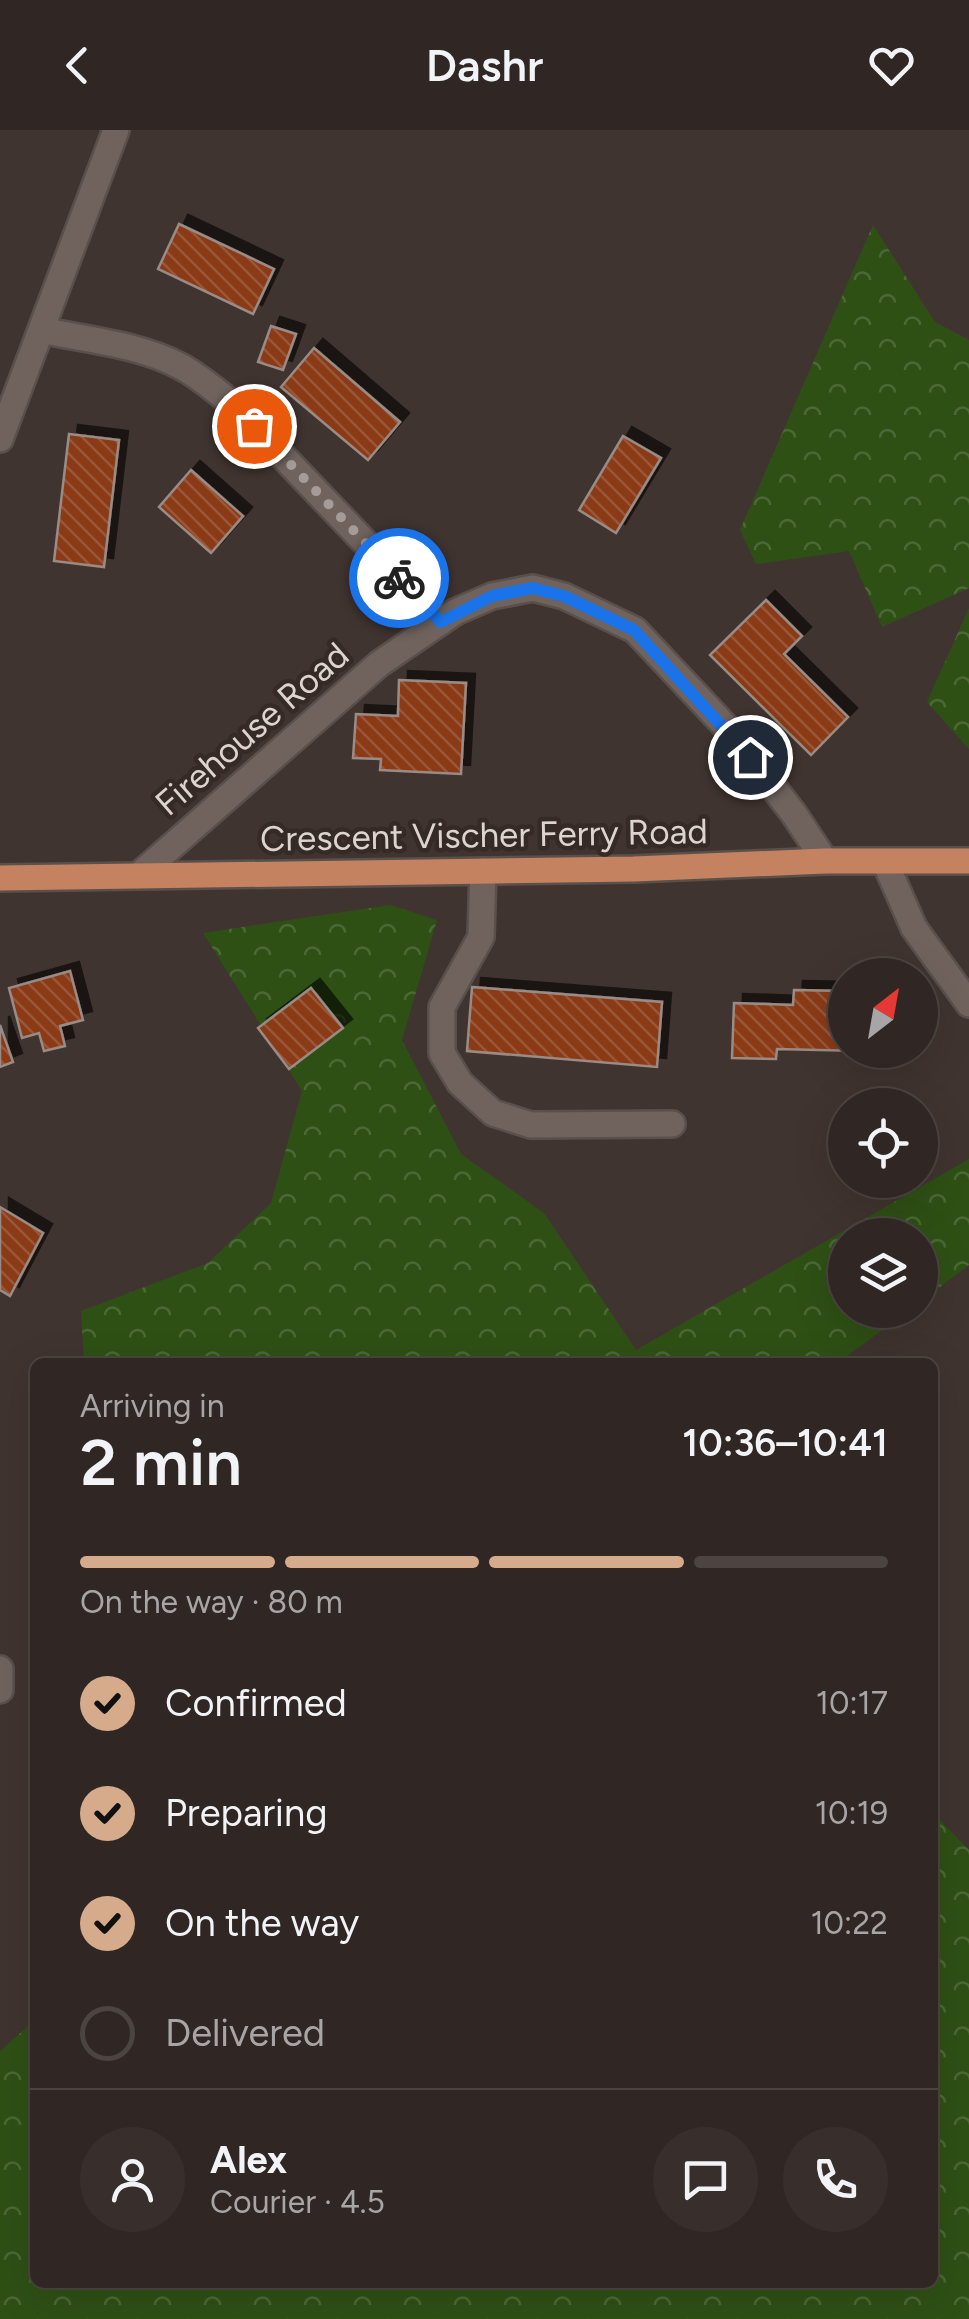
<!DOCTYPE html>
<meta charset="utf-8">
<style>
:root{--surface:#302724;--page:#382f2c;--text:#f1f3f6;--muted:#a8a5a6;--line:#4b4441;--accent:#d6ab8b}
body{margin:0;font-family:Figtree,sans-serif;background:var(--page);color:var(--text);height:100vh;display:flex;flex-direction:column;font-size:38px;white-space:nowrap}
*{box-sizing:border-box;margin:0}
p{font-size:32px;color:var(--muted)}
.icon{flex:none;width:55px;height:55px;fill:none;stroke:currentColor;stroke-width:2;stroke-linecap:round;stroke-linejoin:round}
.map{position:relative;flex:1;overflow:hidden}
.panel{position:absolute;left:30px;top:1228px;width:908px;height:930px;display:flex;flex-direction:column;background:var(--surface);border-radius:15px;box-shadow:0 10px 40px #0002,0 0 0 2px var(--line)}
.panel>*{flex:none}
.needle{width:65px;rotate:31deg}
.fabs{position:absolute;left:828px;top:828px;display:grid;gap:20px}
.fabs a{display:grid;place-items:center;width:110px;height:110px;border-radius:50%;background:var(--surface);box-shadow:0 10px 40px #0002,0 0 0 2px var(--line);font-size:50px}
.pin{position:absolute;display:grid;place-items:center;width:85px;height:85px;color:#fff;margin:-42px;border:5px solid #fff;border-radius:50%;box-shadow:0 2px 10px #0007}
.courier{position:absolute;display:grid;place-items:center;width:100px;height:100px;margin:-50px;border:8px solid #1a73e8;border-radius:50%;background:#fff;color:#222;box-shadow:0 2px 12px #0007}
.headline em{font-style:normal;font-weight:600}
.headline div{display:flex;flex-direction:column-reverse}
.headline{display:flex;align-items:center;justify-content:space-between;height:170px;padding:0 50px}
h1{font-size:65px;font-weight:600;line-height:75px}
.bar{display:grid;grid-template-columns:repeat(4,1fr);gap:15px 10px;align-content:center;height:120px;padding:0 50px}
.bar i{height:12px;border-radius:8px;background:var(--line)}
.bar .on{background:var(--accent)}
.bar p{grid-column:span 4}
.line{display:flex;align-items:center;gap:25px;padding:0 50px;border-top:2px solid var(--line)}
.line div{flex:1}
.round{display:grid;place-items:center;flex:none;width:105px;height:105px;border-radius:52px;background:var(--page)}
ol{padding:0 50px;list-style:none}
li{display:flex;align-items:center;gap:30px;height:110px}
li p{margin-inline-start:auto}
li .icon{padding:10px;border-radius:50%;background:var(--accent);color:#111;stroke-width:4}
li:last-child{color:var(--muted)}
li i{width:55px;height:55px;border:5px solid var(--line);border-radius:50%}
header{display:flex;justify-content:space-between;align-items:center;height:130px;padding:0 50px;background:var(--surface);font-size:45px;font-weight:600}
.map>svg:first-child{display:block}
.forest{fill:url(#forest-crowns)}
.building{fill:url(#building-back-hatch);stroke:#998b85;stroke-width:2.5;filter:url(#shadow)}
.lines{fill:none;stroke-linecap:round;stroke-linejoin:round}
.minor-casing{stroke:#59504c;stroke-width:30}
.major-casing{stroke:#59504c;stroke-width:30}
.minor{stroke:#70635e;stroke-width:25}
.major{stroke:#c48260;stroke-width:25}
.done{stroke:#a59c99;stroke-width:10;stroke-dasharray:0 18}
.route{stroke:#1a73e8;stroke-width:12}
.labels{text-anchor:middle;dominant-baseline:central;stroke-width:9;stroke-linejoin:round;paint-order:stroke}
.street-label{font-size:35px;fill:#dbd4d1;stroke:#362a26}
</style>
<header><svg class="icon" aria-label="back" viewBox="0 0 24 24"><path d="M15 5l-7 7 7 7"/></svg>Dashr<svg class="icon" aria-label="heart" viewBox="0 0 24 24"><path d="M12 20l-8-8c-3-5 5-10 8-4 3-6 11-1 8 4z"/></svg></header>
<div class="map">
<svg width="969" height="2189" viewBox="0 0 969 2189">
<defs>
<pattern id="forest-crowns" width="20" height="18" patternUnits="userSpaceOnUse" patternTransform="scale(2.5)"><rect width="20" height="18" fill="#2e5015"/><path d="M2 6a3 3 0 1 1 6 0M12 15a3 3 0 1 1 6 0" fill="none" stroke="#4c6836"/></pattern>
<pattern id="building-back-hatch" width="6" height="6" patternUnits="userSpaceOnUse" patternTransform="scale(2.5)"><rect width="6" height="6" fill="#8a3b17"/><path d="M-1 5l2 2M0 0l6 6M5-1l2 2" fill="none" stroke="#9a5638"/></pattern>
<filter id="shadow"><feDropShadow dx="9" dy="-9" stdDeviation="0" flood-color="#0009"/></filter>
</defs>
<rect width="100%" height="100%" fill="#403430"/>
<path class="forest" d="M873,95L935,192L969,210V458L882,497L849,421L756,434L740,400Z
M969,478V619L927,572Z
M390,775L437,790L402,910L461,1024L544,1083L636,1220L969,1029V1135L920,1172V1105H845V1180H909L839,1232H84L81,1181L208,1133L271,1073L302,961L203,803Z
M933,1683L969,1720V2189H0V1921L35,1890V2152H932Z"/>
<path class="building" d="M179,94L274,139L253,184L158,139Z
M271,196L296,204L283,240L258,232Z
M314,218L400,292L368,330L281,257Z
M69,304L119,310L104,437L54,431Z
M623,306L661,328L616,403L579,380Z
M191,340L243,386L211,423L159,377Z
M766,470L802,506L784,524L848,587L811,625L710,525Z
M399,550L466,553L461,644L380,640L381,629L353,628L356,584L398,586Z
M70,841L83,890L60,896L65,916L44,921L39,903L22,908L9,858Z
M472,857L662,872L657,937L467,921Z
M311,858L343,898L289,939L258,898Z
M794,860L845,861V920L861,921L777,919L776,929L732,928L734,873L793,875Z
M0,895L13,932L0,937Z
M0,1077L43,1103L10,1166L0,1160Z"/>
<g class="lines">
<defs>
<path id="minor" d="M41,200C87,210 138,214 180,236C199,246 216,261 233,274L441,492
M0,309L116,0
M885,732L914,798L969,874
M483,741L481,807L442,877V923L460,953L493,983L531,995L672,994
M138,746L379,534L455,482L492,466L533,458L564,466L635,500L727,598L794,684L825,731
M0,1539V1560"/>
<path id="major" d="M0,748L634,739L825,731H969"/>
</defs>
<use href="#minor" class="minor-casing"/>
<use href="#major" class="major-casing"/>
<use href="#minor" class="minor"/>
<use href="#major" class="major"/>
</g>
<g class="lines">
<path class="done" d="M254,296L399,448"/>
<path class="route" d="M399,448L441,492L492,466L533,458L564,466L634,500L750,627"/>
</g>
<g class="labels">
<g class="street-label">
<text transform="translate(252 599) rotate(-41)">Firehouse Road</text>
<text transform="translate(484 705) rotate(-1)">Crescent Vischer Ferry Road</text>
</g>
</g>
</svg>
<div class="fabs">
<a><svg class="needle" viewBox="-14 -14 28 28"><path d="M0-13l5 13h-10z" fill="#e53935"/><path d="M0 13l5-13h-10z" fill="#a8a5a6"/></svg></a>
<a><svg class="icon" aria-label="locate" viewBox="0 0 24 24"><circle cx="12" cy="12" r="6"/><path d="M12 2v4M12 18v4M2 12h4M18 12h4"/></svg></a>
<a><svg class="icon" aria-label="layers" viewBox="0 0 24 24"><path d="M12 4l9 5-9 5-9-5zM3 14l9 5 9-5"/></svg></a>
</div>
<div class="pin" style="left:254px;top:296px;background:#ea580c"><svg class="icon" aria-label="bag" viewBox="0 0 24 24"><path d="M5 8h14l-1 12H6zM9 8a3 3 0 0 1 6 0"/></svg></div>
<div class="pin" style="left:750px;top:627px;background:#1f2937"><svg class="icon" aria-label="home" viewBox="0 0 24 24"><path d="M3 11l9-7 9 7M6 9v11h12V9"/></svg></div>
<div class="courier" style="left:399px;top:448px"><svg class="icon" aria-label="bike" viewBox="0 0 24 24"><circle cx="6" cy="16" r="4"/><circle cx="18" cy="16" r="4"/><path d="M6 16l4-8h5l3 8M10 8l3 8H6M13 5h3"/></svg></div>
<section class="panel">
<div class="headline"><div><h1>2 min</h1><p>Arriving in</p></div><em>10:36–10:41</em></div>
<div class="bar"><i class="on"></i><i class="on"></i><i class="on"></i><i></i><p>On the way · 80 m</p></div>
<ol>
<li><svg class="icon" aria-label="check" viewBox="0 0 24 24"><path d="M5 12l5 5 9-10"/></svg>Confirmed<p>10:17</p></li>
<li><svg class="icon" aria-label="check" viewBox="0 0 24 24"><path d="M5 12l5 5 9-10"/></svg>Preparing<p>10:19</p></li>
<li><svg class="icon" aria-label="check" viewBox="0 0 24 24"><path d="M5 12l5 5 9-10"/></svg>On the way<p>10:22</p></li>
<li><i></i>Delivered</li>
</ol>
<div class="line" style="height:180px"><a class="round"><svg class="icon" aria-label="person" viewBox="0 0 24 24"><circle cx="12" cy="8" r="4"/><path d="M4 21q1-7 8-7t8 7"/></svg></a><div><b>Alex</b><p>Courier · 4.5</p></div><a class="round"><svg class="icon" aria-label="chat" viewBox="0 0 24 24"><path d="M4 5h16v11H9l-5 4z"/></svg></a><a class="round"><svg class="icon" aria-label="phone" viewBox="0 0 24 24"><path d="M5 4h4l2 5-3 2q2 4 5 5l2-3 5 2v4C11 20 4 13 5 4z"/></svg></a></div>
</section>
</div>
